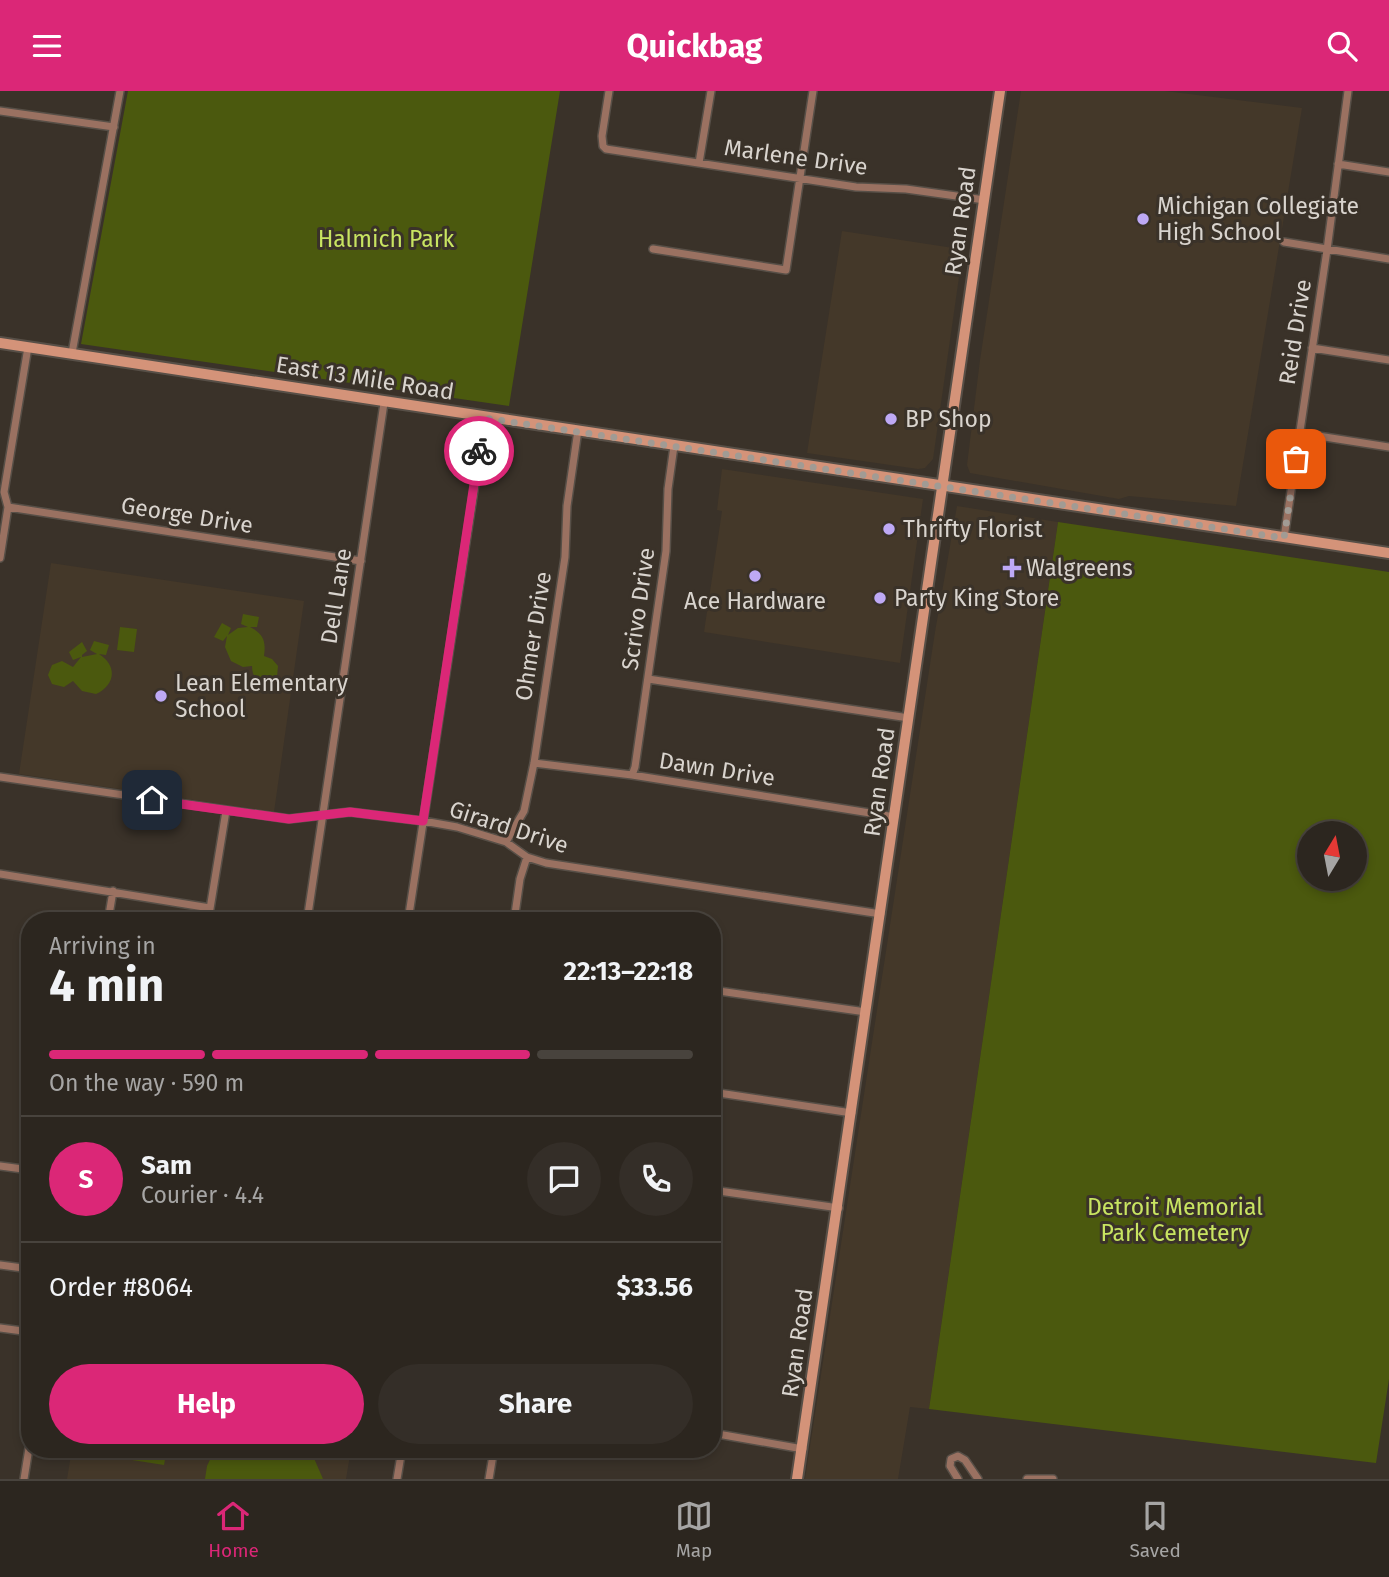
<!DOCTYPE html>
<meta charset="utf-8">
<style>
:root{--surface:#2c261f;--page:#342e28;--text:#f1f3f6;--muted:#a6a5a4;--line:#48433d;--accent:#db2777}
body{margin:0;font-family:"Fira Sans",sans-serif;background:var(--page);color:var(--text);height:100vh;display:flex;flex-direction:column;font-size:26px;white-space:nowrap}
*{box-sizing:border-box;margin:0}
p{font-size:23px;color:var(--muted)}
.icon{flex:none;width:38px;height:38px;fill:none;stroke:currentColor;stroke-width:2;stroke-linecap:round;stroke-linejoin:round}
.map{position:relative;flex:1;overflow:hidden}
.drawer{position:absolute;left:21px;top:821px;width:700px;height:546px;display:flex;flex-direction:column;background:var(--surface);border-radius:28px;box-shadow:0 4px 10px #0003,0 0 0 2px var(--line)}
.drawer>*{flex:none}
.needle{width:46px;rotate:10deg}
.controls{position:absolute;left:1297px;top:730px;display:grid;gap:14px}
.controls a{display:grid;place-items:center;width:70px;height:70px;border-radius:50%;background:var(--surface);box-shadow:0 4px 10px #0003,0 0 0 2px var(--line);font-size:35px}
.pin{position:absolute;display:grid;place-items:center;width:60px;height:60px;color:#fff;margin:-30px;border-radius:14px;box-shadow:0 4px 10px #0006}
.courier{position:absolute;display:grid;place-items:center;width:70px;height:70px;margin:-35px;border:5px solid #db2777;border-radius:50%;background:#fff;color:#222;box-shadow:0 2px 9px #0007}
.head em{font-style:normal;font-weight:700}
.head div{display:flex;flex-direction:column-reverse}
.head{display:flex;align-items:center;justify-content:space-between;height:119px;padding:0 28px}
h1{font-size:46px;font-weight:700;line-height:52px}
.bar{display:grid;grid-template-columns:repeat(4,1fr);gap:10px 7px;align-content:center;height:84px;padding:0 28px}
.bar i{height:9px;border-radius:5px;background:var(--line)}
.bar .current{background:var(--accent)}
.bar p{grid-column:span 4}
.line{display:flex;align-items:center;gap:18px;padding:0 28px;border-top:2px solid var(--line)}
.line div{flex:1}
.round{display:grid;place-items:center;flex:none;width:74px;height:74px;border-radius:37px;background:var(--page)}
.action{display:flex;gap:14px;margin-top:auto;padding:14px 28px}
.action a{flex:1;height:80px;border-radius:42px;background:var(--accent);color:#fff;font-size:28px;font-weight:700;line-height:80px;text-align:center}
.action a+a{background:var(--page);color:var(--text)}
header{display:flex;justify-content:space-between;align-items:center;height:91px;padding:0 28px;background:var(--accent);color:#fff;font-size:32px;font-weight:700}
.menu{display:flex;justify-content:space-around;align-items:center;height:98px;border-top:2px solid var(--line);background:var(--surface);font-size:19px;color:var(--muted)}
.menu a{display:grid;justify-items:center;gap:4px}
.menu .current{color:var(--accent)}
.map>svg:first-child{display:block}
.built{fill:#443829}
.green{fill:#4b590e;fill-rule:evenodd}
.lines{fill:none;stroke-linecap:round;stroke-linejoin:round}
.minor-casing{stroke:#574f47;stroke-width:10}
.secondary-casing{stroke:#574f47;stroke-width:14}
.minor{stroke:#9a7161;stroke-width:7}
.secondary{stroke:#d49379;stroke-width:10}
.done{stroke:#a19b94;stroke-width:7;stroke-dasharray:0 12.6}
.route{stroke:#db2777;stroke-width:9}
.poi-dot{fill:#bea9f5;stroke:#3a3229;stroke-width:2.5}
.labels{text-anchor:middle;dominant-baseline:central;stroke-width:6;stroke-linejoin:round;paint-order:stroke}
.street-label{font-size:23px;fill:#d9d4ce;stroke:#3a3229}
.poi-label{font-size:23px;fill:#d9d4ce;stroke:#3a3229;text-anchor:start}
.park-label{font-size:23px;fill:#c8e461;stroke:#3a3229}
</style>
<header><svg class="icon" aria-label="menu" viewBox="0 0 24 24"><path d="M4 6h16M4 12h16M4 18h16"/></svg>Quickbag<svg class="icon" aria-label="search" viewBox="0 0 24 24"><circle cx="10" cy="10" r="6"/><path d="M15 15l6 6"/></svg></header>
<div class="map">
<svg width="1389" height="1388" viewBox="0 0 1389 1388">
<rect width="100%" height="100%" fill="#3a3229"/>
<path class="built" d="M1021,0H1165L1302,17L1236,415L1129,405L1119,408L970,382L967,374L980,269Z
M842,140L960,158L962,165L933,368L925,377L918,378L807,362Z
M722,378L923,408L900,572L704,541L722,420L717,419Z
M957,415L1058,431L929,1318L910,1316L898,1388H805L935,541Z
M51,472L304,510L274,721L19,683Z
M72,1358H351L346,1388H67Z"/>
<path class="green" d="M128,0H560L509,315L81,253Z
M1058,431L1389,481V1288L1376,1372L929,1318ZM1309,742H1354V788H1309Z
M243,523L259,526L257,536H250C264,543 266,551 264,565L272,568L278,575L277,586L272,592C259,594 252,587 252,575L243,576L231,570L225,556L227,545L223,550L214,546L222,532L231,537L228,544L238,537L248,536L241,533Z
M120,536L137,538L134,561L117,559Z
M94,550L109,554L106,564L99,563C118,575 115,594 96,603L82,600L73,590L64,596L52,593L48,584L52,574L62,570L73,576L81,566L73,569L69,561L82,551L87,560L82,564V566L97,563L90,559Z
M87,1358H167L164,1374L87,1362Z
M215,1358H310L323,1388H205L207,1375Z"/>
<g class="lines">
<defs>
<path id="minor" d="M609,0L602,45L603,55L606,58L856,96L906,98L985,109
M0,20L114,36
M699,72L711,0
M1338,73L1389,81
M1284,151L1389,168
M653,158L786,179L813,0
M1312,257L1389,269
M72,262L120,0
M1299,342L1389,356
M8,416L361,470
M1284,447L1327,159L1348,0
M0,467L8,416L4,401L28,256
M648,588L909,627
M534,672L632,684L895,726
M632,684L635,676L666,460L668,398L674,355
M0,686L289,728L350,721L423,730L457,736L506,751L527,766L546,772L881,823
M506,751L524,720L534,672L565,466L567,415L578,339
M0,783L210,817
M108,830L113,800
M208,830L226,720
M307,830L384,312
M408,830L485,327
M514,830L520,788L527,766
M712,899L866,921
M28,984H30
M712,1001L852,1022
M0,1075L30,1079
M712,1099L839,1117
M0,1174L30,1178
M0,1237L30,1241
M712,1342L803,1358
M24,1388L30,1351
M397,1388L402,1358
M489,1388L494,1358
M958,1388L950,1375L951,1368L958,1365L965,1369L978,1388
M1027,1388H1053"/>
<path id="secondary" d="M0,252L1389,462
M797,1388L1000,0"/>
</defs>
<use href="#minor" class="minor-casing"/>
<use href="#secondary" class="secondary-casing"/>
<use href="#minor" class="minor"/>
<use href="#secondary" class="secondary"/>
</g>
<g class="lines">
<path class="done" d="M479,360L485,327L1284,447L1296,368"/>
<path class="route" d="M152,709L289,728L350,721L423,730L479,360"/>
</g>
<g class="poi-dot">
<circle cx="1143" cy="128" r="7"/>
<circle cx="891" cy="328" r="7"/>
<circle cx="889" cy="438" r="7"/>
<path d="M1008.5 466.5h7v7h7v7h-7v7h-7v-7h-7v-7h7z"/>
<circle cx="755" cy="485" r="7"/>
<circle cx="880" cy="507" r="7"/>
<circle cx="161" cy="605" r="7"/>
</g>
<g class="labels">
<g class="street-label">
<text transform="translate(796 66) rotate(8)">Marlene Drive</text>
<text transform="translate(960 130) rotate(-82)">Ryan Road</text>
<text transform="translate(1295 241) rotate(-81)">Reid Drive</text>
<text transform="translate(365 287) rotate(9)">East 13 Mile Road</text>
<text transform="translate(187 424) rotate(9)">George Drive</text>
<text transform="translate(336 505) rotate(-81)">Dell Lane</text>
<text transform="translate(638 518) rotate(-82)">Scrivo Drive</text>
<text transform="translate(533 545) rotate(-81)">Ohmer Drive</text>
<text transform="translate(717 678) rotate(9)">Dawn Drive</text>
<text transform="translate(879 691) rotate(-82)">Ryan Road</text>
<text transform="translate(509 736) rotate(18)">Girard Drive</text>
<text transform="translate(797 1252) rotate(-82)">Ryan Road</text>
</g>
<g class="poi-label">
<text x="1157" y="115">Michigan Collegiate<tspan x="1157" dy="26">High School</tspan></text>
<text x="905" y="328">BP Shop</text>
<text x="903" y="438">Thrifty Florist</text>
<text x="1026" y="477">Walgreens</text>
<text x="894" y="507">Party King Store</text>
<text x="755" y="510" text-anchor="middle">Ace Hardware</text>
<text x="175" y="592">Lean Elementary<tspan x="175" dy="26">School</tspan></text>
</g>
<g class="park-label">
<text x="386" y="148">Halmich Park</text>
<text x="1175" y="1116">Detroit Memorial<tspan x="1175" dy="26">Park Cemetery</tspan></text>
</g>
</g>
</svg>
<div class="controls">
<a><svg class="needle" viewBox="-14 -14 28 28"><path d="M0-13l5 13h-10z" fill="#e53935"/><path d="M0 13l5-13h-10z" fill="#a6a5a4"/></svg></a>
</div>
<div class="pin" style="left:1296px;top:368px;background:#ea580c"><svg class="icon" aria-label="bag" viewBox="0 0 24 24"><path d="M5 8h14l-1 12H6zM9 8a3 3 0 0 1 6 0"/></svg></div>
<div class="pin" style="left:152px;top:709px;background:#1f2937"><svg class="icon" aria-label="home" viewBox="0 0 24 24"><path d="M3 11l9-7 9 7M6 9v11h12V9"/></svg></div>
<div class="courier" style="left:479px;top:360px"><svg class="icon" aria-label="bike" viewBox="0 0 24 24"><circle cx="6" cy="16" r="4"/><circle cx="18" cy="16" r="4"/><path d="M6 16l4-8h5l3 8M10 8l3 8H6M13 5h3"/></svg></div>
<section class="drawer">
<div class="head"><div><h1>4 min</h1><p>Arriving in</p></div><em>22:13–22:18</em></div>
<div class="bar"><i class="current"></i><i class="current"></i><i class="current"></i><i></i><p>On the way · 590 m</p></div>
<div class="line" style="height:126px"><b class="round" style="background:var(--accent);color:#fff">S</b><div><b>Sam</b><p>Courier · 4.4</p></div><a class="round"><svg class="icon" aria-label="chat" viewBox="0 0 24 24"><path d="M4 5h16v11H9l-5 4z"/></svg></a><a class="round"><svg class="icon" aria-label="phone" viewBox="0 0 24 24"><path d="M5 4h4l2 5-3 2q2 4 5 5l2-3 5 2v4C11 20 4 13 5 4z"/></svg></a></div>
<div class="line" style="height:91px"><div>Order #8064</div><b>$33.56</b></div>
<div class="action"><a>Help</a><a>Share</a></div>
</section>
</div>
<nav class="menu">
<a class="current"><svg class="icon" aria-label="home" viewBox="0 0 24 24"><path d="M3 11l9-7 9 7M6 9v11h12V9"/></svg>Home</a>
<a><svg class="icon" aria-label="map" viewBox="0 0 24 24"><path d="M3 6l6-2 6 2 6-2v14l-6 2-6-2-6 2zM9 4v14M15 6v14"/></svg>Map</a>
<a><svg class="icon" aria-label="saved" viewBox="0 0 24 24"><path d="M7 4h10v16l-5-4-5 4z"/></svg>Saved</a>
</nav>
